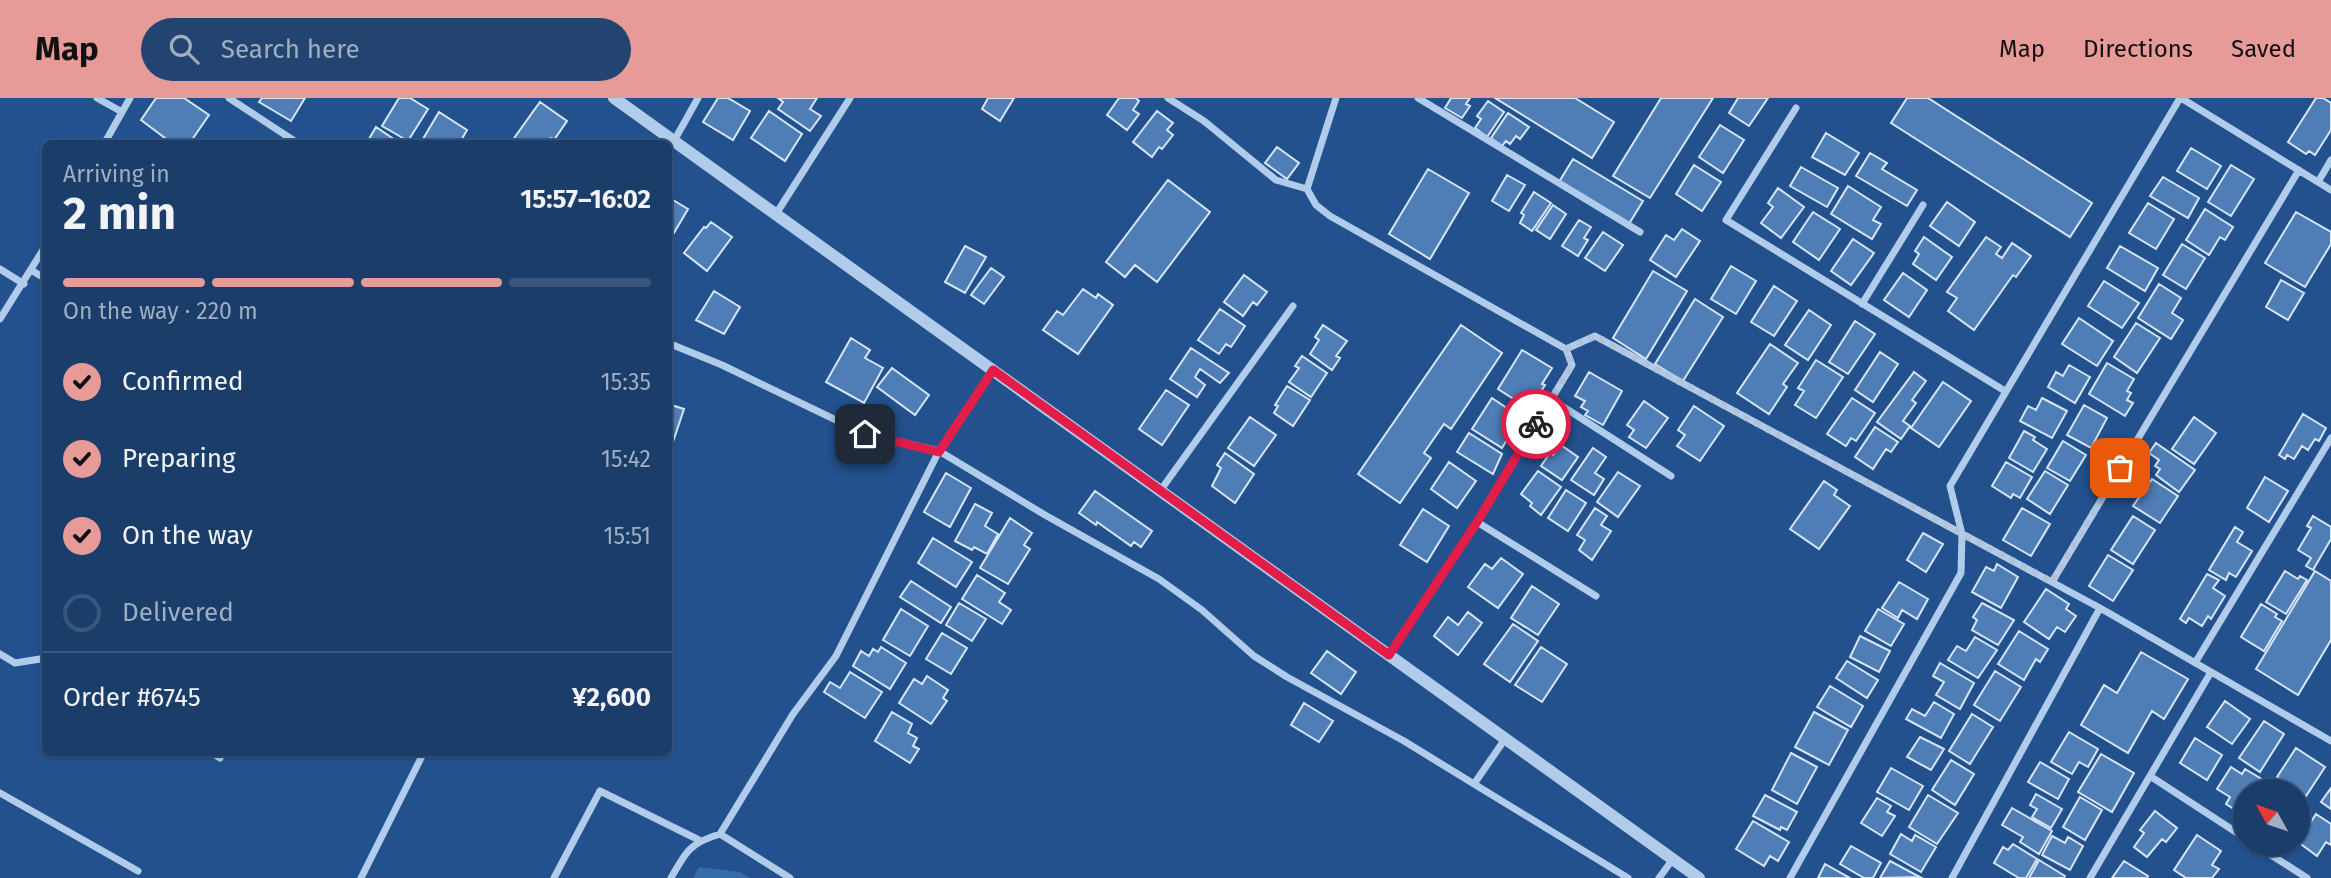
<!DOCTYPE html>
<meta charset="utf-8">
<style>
:root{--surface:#1a3d6a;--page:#234470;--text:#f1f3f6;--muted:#9faec1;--line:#38567e;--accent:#e69b98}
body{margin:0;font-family:"Fira Sans",sans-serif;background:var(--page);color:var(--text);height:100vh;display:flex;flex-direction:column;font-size:26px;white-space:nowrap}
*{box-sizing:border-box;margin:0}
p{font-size:23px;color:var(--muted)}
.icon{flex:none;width:38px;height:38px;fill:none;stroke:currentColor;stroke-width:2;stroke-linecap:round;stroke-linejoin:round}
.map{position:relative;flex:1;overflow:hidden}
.panel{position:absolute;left:42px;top:42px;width:630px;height:616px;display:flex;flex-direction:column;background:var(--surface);border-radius:10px;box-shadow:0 2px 5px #0004,0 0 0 2px var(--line)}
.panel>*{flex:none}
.needle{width:46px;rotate:310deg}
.tools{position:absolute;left:2233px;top:681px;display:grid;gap:14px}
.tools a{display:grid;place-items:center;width:77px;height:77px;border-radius:50%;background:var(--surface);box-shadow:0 2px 5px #0004,0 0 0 2px var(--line);font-size:35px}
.pin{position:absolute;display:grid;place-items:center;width:60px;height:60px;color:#fff;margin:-30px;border-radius:14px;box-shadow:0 4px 10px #0006}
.courier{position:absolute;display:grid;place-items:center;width:70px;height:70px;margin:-35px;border:5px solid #e11d48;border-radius:50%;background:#fff;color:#222;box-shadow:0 2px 9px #0007}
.overview em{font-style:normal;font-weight:700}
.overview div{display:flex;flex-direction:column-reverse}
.overview{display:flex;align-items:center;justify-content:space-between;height:119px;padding:0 21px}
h1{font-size:46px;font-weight:700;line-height:52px}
.bar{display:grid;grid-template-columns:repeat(4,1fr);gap:10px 7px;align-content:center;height:84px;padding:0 21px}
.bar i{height:9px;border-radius:5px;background:var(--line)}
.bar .on{background:var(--accent)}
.bar p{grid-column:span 4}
.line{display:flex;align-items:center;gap:18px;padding:0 21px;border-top:2px solid var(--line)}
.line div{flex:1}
ol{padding:0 21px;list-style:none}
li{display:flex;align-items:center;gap:21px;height:77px}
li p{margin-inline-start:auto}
li .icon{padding:7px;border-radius:50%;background:var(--accent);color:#111;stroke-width:4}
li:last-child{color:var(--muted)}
li i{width:38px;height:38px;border:4px solid var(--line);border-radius:50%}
header{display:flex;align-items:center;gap:42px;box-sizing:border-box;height:98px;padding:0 35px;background:var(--accent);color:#111}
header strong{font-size:33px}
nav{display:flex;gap:38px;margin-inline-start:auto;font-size:24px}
.search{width:490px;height:63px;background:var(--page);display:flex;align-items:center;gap:18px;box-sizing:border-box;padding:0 24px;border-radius:38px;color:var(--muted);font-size:26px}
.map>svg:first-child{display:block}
.green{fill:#366baa}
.building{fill:#4f7db6;stroke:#d6e6f8;stroke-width:2}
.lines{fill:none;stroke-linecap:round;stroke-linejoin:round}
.minor{stroke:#b1cceb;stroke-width:7}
.tertiary{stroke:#b1cceb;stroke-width:12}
.done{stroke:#b2c2d7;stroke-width:7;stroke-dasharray:0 12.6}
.route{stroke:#e11d48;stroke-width:9}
</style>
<header>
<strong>Map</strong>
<div class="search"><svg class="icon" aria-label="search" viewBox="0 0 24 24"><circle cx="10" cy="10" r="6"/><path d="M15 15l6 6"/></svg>Search here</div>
<nav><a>Map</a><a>Directions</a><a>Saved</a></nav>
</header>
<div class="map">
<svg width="2331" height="780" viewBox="0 0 2331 780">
<rect width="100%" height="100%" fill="#22518d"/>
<path class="green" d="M699,769L740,774L750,780H693Z"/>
<path class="building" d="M156,0H184L209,17L189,46H173L141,22Z
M262,0H305L291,23L259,4Z
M399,0H410L428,11L408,43L382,28Z
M718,0H728L750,13L733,42L703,24Z
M778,0H817L810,11L821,18L810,33L778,11L783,4Z
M988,0H1014L1000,23L982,11Z
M1119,0H1136L1139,3L1133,12L1139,16L1127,32L1107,17Z
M1451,0H1470L1466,6L1470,8L1462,20L1445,10Z
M1495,0H1575L1614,24L1592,60Z
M1661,0H1713L1650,100L1613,78Z
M1738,0H1768L1749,28L1729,15Z
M1907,0H1928L2092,105L2070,139L1891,25Z
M2316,0H2323L2331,5V32L2315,57L2309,53L2306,56L2288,44Z
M1488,3L1504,14L1487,39L1475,30L1481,21L1477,18Z
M540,4L567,23L554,42L551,40L546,46H516L512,43Z
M769,13L802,36L785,63L751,40Z
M1157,13L1173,25L1167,32L1173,37L1162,51L1159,49L1152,59L1133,44Z
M439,14L467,32L459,46H420Z
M1508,15L1529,29L1520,41L1516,38L1510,46L1506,43L1502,48L1491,40Z
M1720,27L1744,42L1723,75L1699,59Z
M376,29L401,46H366Z
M1826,35L1859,55L1845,77L1812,59Z
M1277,49L1299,65L1287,81L1265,65Z
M2191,50L2221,68L2207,91L2177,73Z
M1870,55L1887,65L1882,71L1917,92L1907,108L1856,78Z
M1573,61L1643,103L1629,126L1559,84Z
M1694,67L1721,84L1702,113L1676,96Z
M2231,67L2254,81L2231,118L2208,104Z
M1801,69L1838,90L1827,109L1790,88Z
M1428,71L1469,95L1430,161L1389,136Z
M1507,77L1525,87L1509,113L1492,103Z
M2163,79L2199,100L2188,120L2150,98Z
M1168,82L1210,114L1157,184L1135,167L1125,179L1106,164Z
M1848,88L1881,109L1873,122L1881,126L1872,141L1831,116Z
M1778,90L1804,109L1781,140L1761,125L1773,109L1768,105Z
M1534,94L1551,105L1532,133L1520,125L1524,117L1521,115Z
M668,99L688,111L668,145Z
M1947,104L1975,124L1959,148L1930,128Z
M2148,105L2174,121L2156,151L2129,135Z
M1553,107L1566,116L1550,141L1536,132Z
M2205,111L2233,129L2225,142L2220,139L2209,157L2186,142Z
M1813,114L1840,131L1819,162L1793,144Z
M2296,114L2331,134V146L2305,189L2265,165Z
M1579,122L1591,129L1584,140L1588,142L1578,158L1562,148Z
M711,124L732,139L707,173L684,155L704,129L706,130Z
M1682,131L1700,143L1676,179L1650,162L1666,137L1674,142Z
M1603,134L1623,147L1605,173L1585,160Z
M1924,139L1952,159L1936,182L1913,166L1919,156L1915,153Z
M1986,139L2001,149L1996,156L2002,160L2012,145L2031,158L2016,179L2013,177L1974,232L1948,213L1957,200L1947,194Z
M1853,141L1874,155L1851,187L1831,173Z
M2182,146L2205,160L2186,191L2163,177Z
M965,148L986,159L965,195L945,184Z
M2120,148L2158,170L2145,193L2107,170Z
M1731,168L1756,183L1736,216L1711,201Z
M991,170L1004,179L984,206L971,197Z
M1653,173L1687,193L1646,261L1613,240Z
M1903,175L1927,192L1909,219L1884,202Z
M1244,177L1267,194L1257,207L1253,204L1243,218L1224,204Z
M2281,182L2304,195L2288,222L2266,209Z
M2104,183L2139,205L2122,230L2088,208Z
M2159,186L2181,200L2172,215L2183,222L2171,241L2138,220Z
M1774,188L1797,203L1774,238L1751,224Z
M1083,191L1096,200L1098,196L1113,207L1078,256L1043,232L1057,213L1063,217Z
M714,193L740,209L724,236L696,222Z
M1695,201L1723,219L1683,283L1655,266Z
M1220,211L1245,228L1231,249L1226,246L1219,256L1198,242Z
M1809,212L1831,227L1808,262L1785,247Z
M2079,220L2113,243L2097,268L2062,246Z
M1855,223L1875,236L1848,276L1829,264Z
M2136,225L2160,240L2137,275L2114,259Z
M1323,227L1347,243L1336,258L1340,260L1332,272L1310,256L1319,242L1315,239Z
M1461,227L1502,255L1451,331L1444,326L1424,355L1431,360L1400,405L1358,376Z
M851,240L870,252L865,260L883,270L864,305L826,284Z
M1770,246L1798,265L1783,286L1787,289L1769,316L1737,295Z
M1191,250L1229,275L1220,285L1200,271L1195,279L1205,287L1197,299L1170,281Z
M1522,252L1552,270L1542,286L1545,287L1532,308L1528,306L1526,309L1498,291Z
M1880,254L1898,266L1873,304L1855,292Z
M1302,258L1327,275L1311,299L1289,284L1299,270L1295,268Z
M1816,262L1843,279L1816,320L1795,307L1804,293L1798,290Z
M2107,265L2134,281L2127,293L2131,295L2127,302L2133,305L2125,318L2089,296Z
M2069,267L2090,279L2075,305L2048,289L2056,274L2063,278Z
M892,270L929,297L915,317L877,289Z
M1589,274L1622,293L1603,327L1585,317L1588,313L1581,309L1585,303L1575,298Z
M1914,274L1926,283L1912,302L1916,305L1903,323L1910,328L1901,341L1877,324Z
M1943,284L1971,303L1939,349L1911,330Z
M1287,288L1310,302L1293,328L1274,315L1278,308L1275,307Z
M1166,292L1189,307L1162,347L1139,331Z
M1492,300L1517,317L1504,337L1508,340L1502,350L1472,331Z
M1852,300L1875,315L1856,343L1851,340L1846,348L1827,336Z
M2042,300L2067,313L2052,340L2020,323L2028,308L2036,312Z
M1644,303L1668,320L1646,350L1629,339L1634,332L1627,327Z
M668,306L684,311L669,356L668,355Z
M2084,307L2107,320L2091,350L2067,337Z
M1694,308L1724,328L1700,363L1677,348L1685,337L1678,332Z
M2303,316L2326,330L2319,343L2315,341L2308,352L2302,348L2294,361L2287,357L2285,361L2279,357Z
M1250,319L1276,337L1254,368L1228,350Z
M2194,319L2216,335L2194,366L2172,351Z
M1875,329L1898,344L1891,354L1886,351L1873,371L1855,359Z
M2024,333L2035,339L2033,342L2047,351L2033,374L2009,360Z
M1469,335L1502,356L1493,376L1457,354Z
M2063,343L2086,357L2070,383L2047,370Z
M2156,345L2195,372L2179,394L2156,377L2160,371L2155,368L2159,362L2149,355Z
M1561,347L1578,359L1562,382L1541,368L1550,355L1553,357Z
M1593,350L1606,359L1595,375L1604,381L1594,397L1571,382Z
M1225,355L1254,376L1235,405L1212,388L1221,370L1217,367Z
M1449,364L1476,383L1457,410L1431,391Z
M2006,364L2032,379L2020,400L2013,396L2011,400L1992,388Z
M1538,373L1561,389L1541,417L1530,408L1532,405L1521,396Z
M2045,373L2068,387L2050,416L2027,401Z
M1618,374L1640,388L1618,419L1597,404Z
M946,375L971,390L950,429L924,414Z
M2265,379L2288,393L2269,424L2247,410Z
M2152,381L2178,398L2160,425L2133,408Z
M1824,383L1837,392L1834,397L1850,408L1819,451L1790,431Z
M1566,392L1586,405L1568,433L1548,420Z
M1095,393L1152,433L1141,449L1134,444L1131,448L1097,424L1096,427L1079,415Z
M975,406L992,415L985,428L998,436L987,456L974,449L972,452L955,443Z
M1595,410L1607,418L1601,427L1611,433L1592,462L1579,452L1585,442L1577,437Z
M2022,410L2050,426L2031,458L2003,442Z
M1423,411L1449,428L1427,464L1400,447Z
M2133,418L2155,432L2133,466L2111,452Z
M2313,418L2331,429V441L2313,472L2306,468L2311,460L2298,452L2311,430L2307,428Z
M1010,420L1032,435L1024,447L1030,451L1008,486L980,470Z
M2235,429L2243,434L2237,444L2252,453L2236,479L2229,475L2226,482L2209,472Z
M1923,435L1943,446L1926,474L1907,462Z
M933,440L972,464L956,489L918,465Z
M2108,457L2133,472L2113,503L2089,488Z
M1501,460L1523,476L1498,510L1468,489L1485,466L1492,471Z
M1997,466L2018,479L2001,510L1972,494L1986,469L1994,473Z
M2285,473L2298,481L2300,478L2307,482L2286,516L2266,504Z
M2315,473L2331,483V542L2298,597L2256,571Z
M2207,476L2219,482L2213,490L2225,498L2211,521L2208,518L2202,528L2189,520L2186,525L2180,521Z
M977,477L1005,495L999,504L1011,512L1002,526L962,501Z
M911,483L951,509L941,525L900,499Z
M1899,484L1928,501L1917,521L1902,512L1898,520L1882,510Z
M1532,488L1559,506L1538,537L1511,520Z
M2046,491L2069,506L2066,511L2076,518L2065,534L2057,529L2049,541L2024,524Z
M959,505L986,521L972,543L946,527Z
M1982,505L2014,522L1998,547L1972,532L1977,522L1973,519Z
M2261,506L2277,516L2275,519L2282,523L2264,553L2241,539Z
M901,511L928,528L910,558L883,542Z
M1878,511L1904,526L1891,548L1865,533Z
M1468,514L1482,525L1458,557L1434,538L1448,519L1458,527Z
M1513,526L1538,543L1510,584L1484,566Z
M2019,533L2048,551L2040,564L2036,561L2024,582L1998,566Z
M942,535L967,550L951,576L926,561Z
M1860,538L1890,553L1879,574L1850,559Z
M1975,539L1997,552L1978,580L1948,562L1957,548L1966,553Z
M881,549L906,565L890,591L853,568L861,553L869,558L873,551L878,554Z
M1541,549L1567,566L1542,604L1515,587Z
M1327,553L1356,574L1341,596L1311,575Z
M2141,554L2188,581L2164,621L2152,613L2128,655L2081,627L2104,587L2117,595Z
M1847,563L1878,582L1867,600L1836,580Z
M1940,565L1974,585L1960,611L1936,597L1944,584L1933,578Z
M1995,573L2021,589L2000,623L1974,607Z
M850,574L882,594L865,620L824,594L830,584L840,590Z
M927,578L948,592L943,600L947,603L931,626L899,605L914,581L922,586Z
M1830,588L1863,608L1851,629L1817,609Z
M2225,603L2250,621L2232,646L2207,629Z
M1934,604L1954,616L1941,640L1906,621L1912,611L1925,618Z
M1304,605L1333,623L1319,644L1291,627Z
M892,614L912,626L908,635L917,640L913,648L919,651L910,665L875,643Z
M1814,614L1848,632L1829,667L1795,649Z
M1972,616L1993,629L1970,666L1949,653Z
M2264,623L2284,636L2260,674L2239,660Z
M2069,634L2098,651L2088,669L2079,664L2072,676L2051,664Z
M1920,639L1944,651L1931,672L1907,659Z
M2195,640L2222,657L2207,682L2180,665Z
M2296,650L2325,669L2306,698L2277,679Z
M1791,655L1817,669L1797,706L1772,692Z
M2101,656L2134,675L2112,714L2078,694Z
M1951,662L1974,676L1955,707L1932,692Z
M2040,664L2069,681L2058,701L2028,684Z
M2231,669L2242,676L2245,671L2265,683L2259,693H2245V714L2243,717L2226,706L2230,699L2217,691Z
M1891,670L1923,688L1909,712L1877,694Z
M2331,690V711L2321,704Z
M2036,696L2062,711L2051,730L2032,719L2037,711L2030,707Z
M1765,697L1797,714L1787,732L1781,729L1780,732L1753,718Z
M1928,697L1958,715L1937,746L1909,729Z
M2080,699L2102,712L2085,742L2063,729Z
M1877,700L1891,708L1887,714L1895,718L1882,738L1861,725Z
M2012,710L2052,733L2039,756L2020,744L2023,739L2002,727Z
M2155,713L2177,730L2166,744L2162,741L2147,759L2134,749L2144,735L2140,732Z
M2316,716L2331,726V747L2326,744L2317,758L2298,744Z
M1753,723L1789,744L1778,763L1770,758L1764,768L1736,751Z
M1901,736L1912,743L1915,737L1936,749L1921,774L1890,756Z
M2197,737L2221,753L2212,767L2219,771L2212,780H2186L2174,772Z
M2052,738L2065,745L2068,739L2083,748L2070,772L2042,757Z
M2013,746L2037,761L2026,780H2019L1994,765L2003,749L2008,752Z
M1851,748L1881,765L1873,780H1864L1840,766Z
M2039,762L2065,778L2064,780H2029Z
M1890,763L1920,779L1880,780Z
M2124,763L2148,778L2147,780H2112Z
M1825,766L1850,780H1818Z"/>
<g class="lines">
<path class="minor" d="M97,0L122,14
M229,0L299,46
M1168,0L1204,23L1276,82L1307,91L1316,107L1330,118L1566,251L1572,267L1477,424L1389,557
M1418,0L1640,134
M2181,0L2331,92
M1796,10L1726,122L2005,293
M674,43L698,0
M104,46L130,0
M2318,84L2331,62
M1307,91L1336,0
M776,116L850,0
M0,171L24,186
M31,172L46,181
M1862,206L1923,107
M0,221L46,147
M668,245L722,267L865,336L939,353L1045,417L1159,481L1202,512L1254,558L1287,579L1404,643L1474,686
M1566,251L1595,238L2100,510L2331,643
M1551,301L1671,378
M1160,393L1293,208
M1477,424L1596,498
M2052,484L2299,72
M0,556L15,565L40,561L46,564
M2195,565L2331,340
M1505,641L1474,686L1628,780
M210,654L220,660
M2150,678L2245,740
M0,695L138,773
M720,736L790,780
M2254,746L2307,780
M361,780L424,654
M554,780L600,693L699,742
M671,780C686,753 690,745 720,736L793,616L836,558L939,353L993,272
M1659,780L1673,761
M1790,780L1961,475L1962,436L1950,388L2180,0
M1952,780L2100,510
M2090,780L2211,574"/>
<path class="tertiary" d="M614,0L1699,780"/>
</g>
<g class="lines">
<path class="done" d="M1536,326L1572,267L1566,251L1595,238L2052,484L2120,370"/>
<path class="route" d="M865,336L939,354L993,272L1389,557L1477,424L1536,326"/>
</g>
</svg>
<div class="tools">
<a><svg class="needle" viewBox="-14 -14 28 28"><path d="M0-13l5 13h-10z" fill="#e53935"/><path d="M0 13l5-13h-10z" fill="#9faec1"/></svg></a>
</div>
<div class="pin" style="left:2120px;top:370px;background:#ea580c"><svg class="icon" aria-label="bag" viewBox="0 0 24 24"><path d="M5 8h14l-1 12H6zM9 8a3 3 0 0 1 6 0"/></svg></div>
<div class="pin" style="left:865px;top:336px;background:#1f2937"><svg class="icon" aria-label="home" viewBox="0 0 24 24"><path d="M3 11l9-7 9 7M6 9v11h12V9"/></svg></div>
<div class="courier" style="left:1536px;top:326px"><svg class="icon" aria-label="bike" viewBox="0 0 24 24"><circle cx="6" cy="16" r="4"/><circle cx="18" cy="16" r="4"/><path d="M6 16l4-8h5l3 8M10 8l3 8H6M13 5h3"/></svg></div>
<section class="panel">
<div class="overview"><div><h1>2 min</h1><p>Arriving in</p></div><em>15:57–16:02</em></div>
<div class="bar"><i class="on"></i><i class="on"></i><i class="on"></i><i></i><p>On the way · 220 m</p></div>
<ol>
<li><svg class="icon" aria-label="check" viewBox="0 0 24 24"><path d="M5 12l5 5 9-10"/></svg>Confirmed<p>15:35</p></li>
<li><svg class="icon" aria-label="check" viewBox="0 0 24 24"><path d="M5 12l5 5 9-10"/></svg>Preparing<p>15:42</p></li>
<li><svg class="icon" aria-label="check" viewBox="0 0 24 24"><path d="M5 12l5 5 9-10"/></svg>On the way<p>15:51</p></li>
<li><i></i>Delivered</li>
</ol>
<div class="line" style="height:91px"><div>Order #6745</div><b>¥2,600</b></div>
</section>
</div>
